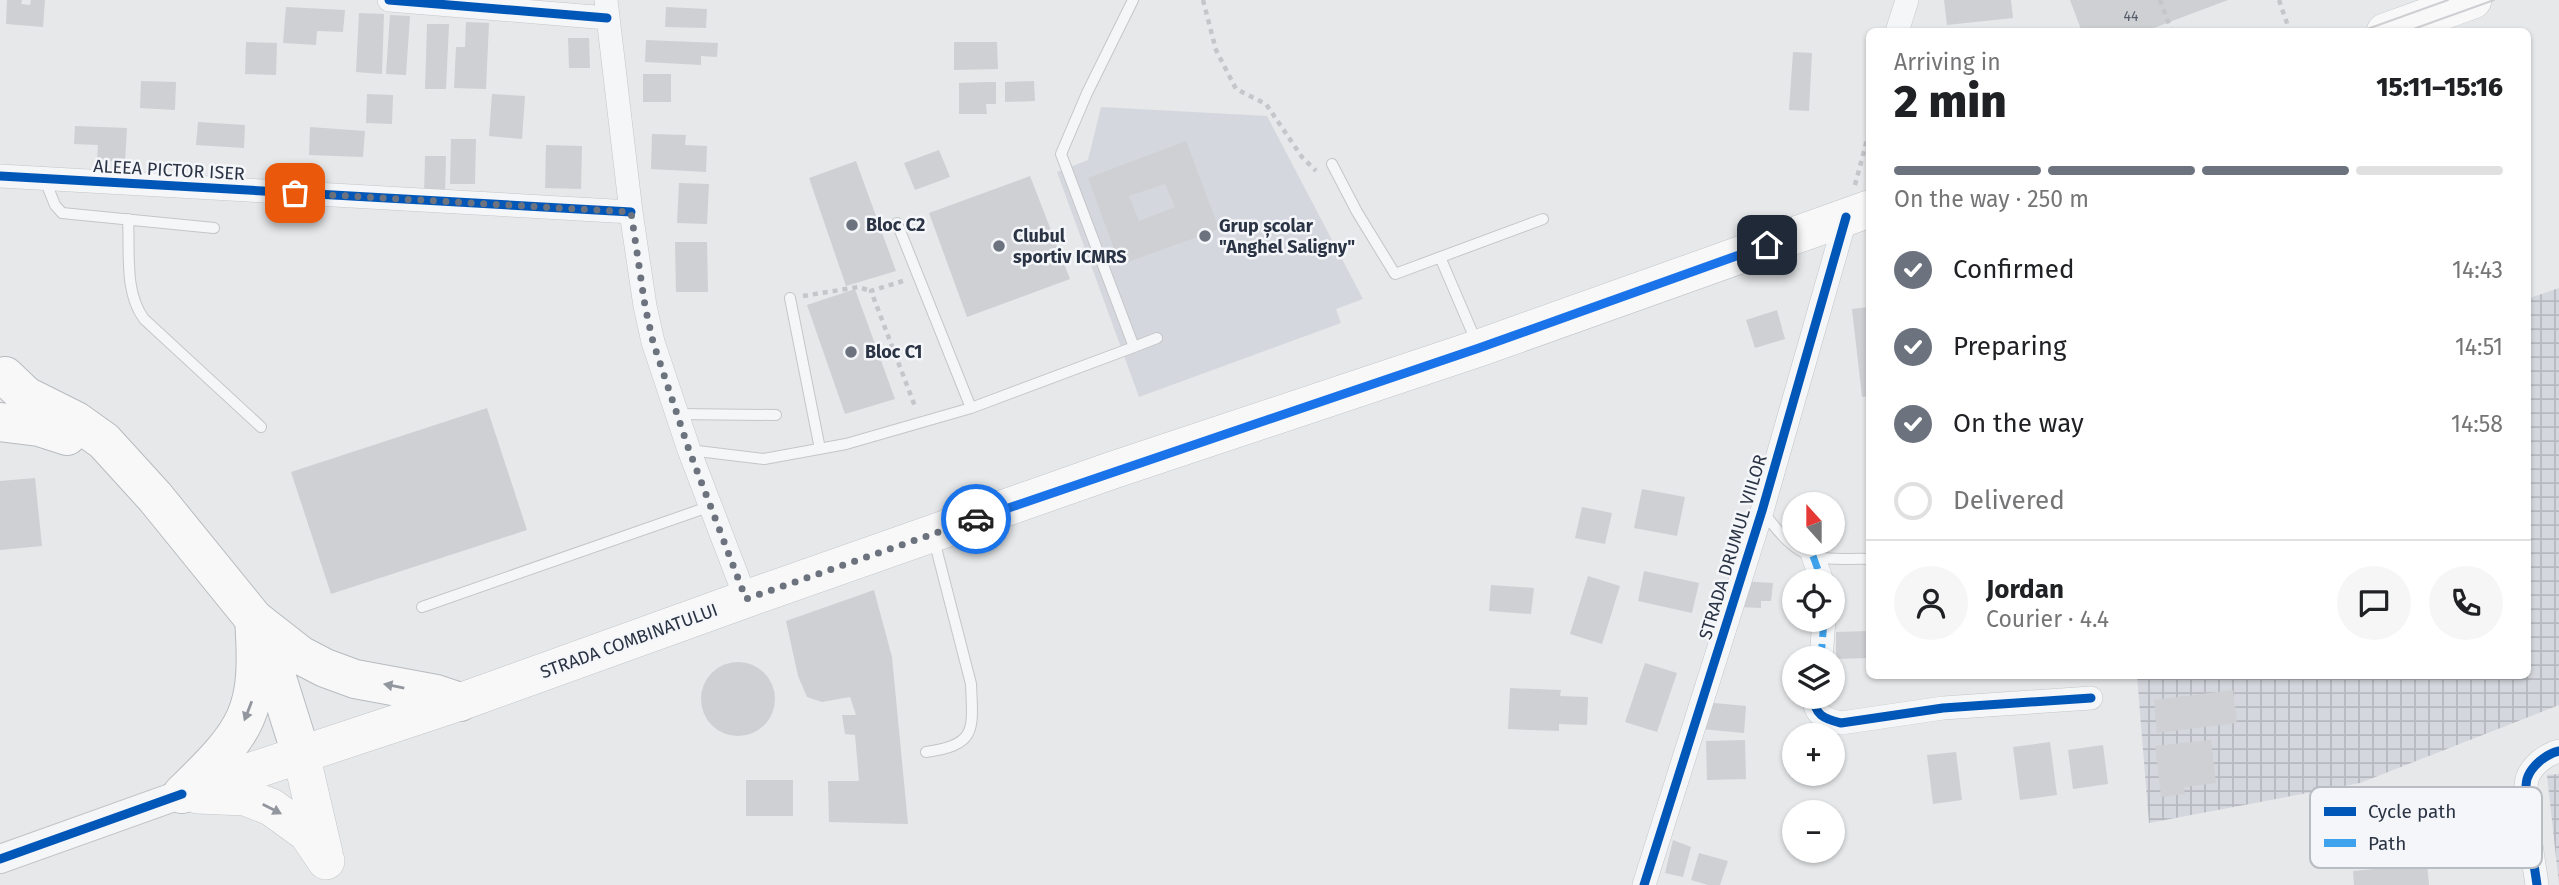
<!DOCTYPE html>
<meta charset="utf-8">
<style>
:root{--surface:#fff;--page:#f6f6f6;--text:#202124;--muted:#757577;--line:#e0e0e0;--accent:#6c737f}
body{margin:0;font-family:"Fira Sans",sans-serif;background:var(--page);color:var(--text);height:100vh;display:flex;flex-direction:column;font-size:26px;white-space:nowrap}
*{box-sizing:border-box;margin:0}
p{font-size:23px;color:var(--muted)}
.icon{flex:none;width:38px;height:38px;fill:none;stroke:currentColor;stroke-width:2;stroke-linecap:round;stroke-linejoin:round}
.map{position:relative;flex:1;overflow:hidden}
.side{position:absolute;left:1866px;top:28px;width:665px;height:651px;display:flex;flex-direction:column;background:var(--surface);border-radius:10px;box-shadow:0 2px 5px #0004}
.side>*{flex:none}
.needle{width:46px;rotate:339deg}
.buttons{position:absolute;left:1782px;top:492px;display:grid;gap:14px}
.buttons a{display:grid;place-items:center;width:63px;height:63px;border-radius:50%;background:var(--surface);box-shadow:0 2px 5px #0004;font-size:35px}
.pin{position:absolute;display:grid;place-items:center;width:60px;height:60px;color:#fff;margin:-30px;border-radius:14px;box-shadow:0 4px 10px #0006}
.courier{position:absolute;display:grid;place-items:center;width:70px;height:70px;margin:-35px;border:5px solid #1a73e8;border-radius:50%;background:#fff;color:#222;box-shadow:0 2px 9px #0007}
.overview em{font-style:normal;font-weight:800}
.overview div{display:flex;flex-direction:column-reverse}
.overview{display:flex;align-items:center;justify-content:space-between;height:119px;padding:0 28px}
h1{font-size:46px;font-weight:800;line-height:52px}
.bar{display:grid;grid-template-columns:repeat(4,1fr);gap:10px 7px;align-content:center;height:84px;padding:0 28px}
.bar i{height:9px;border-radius:5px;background:var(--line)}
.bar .selected{background:var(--accent)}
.bar p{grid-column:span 4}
.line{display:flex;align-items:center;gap:18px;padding:0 28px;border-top:2px solid var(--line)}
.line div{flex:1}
.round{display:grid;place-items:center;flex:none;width:74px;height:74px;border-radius:37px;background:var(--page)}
ol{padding:0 28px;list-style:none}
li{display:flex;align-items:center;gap:21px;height:77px}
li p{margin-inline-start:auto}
li .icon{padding:7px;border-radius:50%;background:var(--accent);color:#fff;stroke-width:4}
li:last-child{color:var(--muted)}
li i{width:38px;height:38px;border:4px solid var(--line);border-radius:50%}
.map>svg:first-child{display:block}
.built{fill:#d4d7dd}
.industrial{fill:url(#industrial-grid)}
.building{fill:#ced0d3;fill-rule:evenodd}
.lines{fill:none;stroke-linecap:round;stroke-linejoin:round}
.service-casing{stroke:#c4c6c8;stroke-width:12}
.minor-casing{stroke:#c4c6c8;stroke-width:24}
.tertiary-casing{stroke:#c4c6c8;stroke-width:30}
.primary-casing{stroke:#c2c5c8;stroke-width:38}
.trunk-casing{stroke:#b8bbbf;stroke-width:40}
.path{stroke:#c5c6ca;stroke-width:4.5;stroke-dasharray:5 5;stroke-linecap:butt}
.service{stroke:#f5f6f7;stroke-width:10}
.minor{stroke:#f5f6f7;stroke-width:23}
.tertiary{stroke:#f5f6f7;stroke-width:28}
.primary{stroke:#f8f8f8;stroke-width:37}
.trunk{stroke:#f8f8f8;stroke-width:38}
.tram{stroke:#cecfd2;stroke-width:2}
.quiet{stroke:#3ea3ec;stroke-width:7;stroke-dasharray:14 7;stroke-linecap:butt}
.cycleway-casing{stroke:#f4f6f9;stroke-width:13}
.cycleway{stroke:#0057b8;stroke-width:9}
.oneway{fill:#92969e}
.done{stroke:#6c737f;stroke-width:7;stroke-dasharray:0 12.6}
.route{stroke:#1a73e8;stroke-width:9}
.poi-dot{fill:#6c737f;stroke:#f4f6f9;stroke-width:2.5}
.labels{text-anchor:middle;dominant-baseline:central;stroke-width:5;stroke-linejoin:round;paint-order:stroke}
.number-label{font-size:14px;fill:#545c69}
.street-label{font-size:18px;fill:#2b3445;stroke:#f4f6f9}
.poi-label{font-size:18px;font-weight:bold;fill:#2b3445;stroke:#f4f6f9;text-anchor:start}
.key{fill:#f4f6f9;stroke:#b8bcc3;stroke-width:2}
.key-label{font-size:19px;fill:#2b3445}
</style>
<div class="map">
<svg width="2559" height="885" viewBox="0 0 2559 885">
<defs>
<pattern id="industrial-grid" width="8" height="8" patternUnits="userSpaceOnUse" patternTransform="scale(1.75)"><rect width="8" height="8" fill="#d4d7dd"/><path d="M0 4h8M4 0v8" fill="none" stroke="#b6b9bf"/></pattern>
</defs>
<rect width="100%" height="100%" fill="#e6e8ea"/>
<path class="built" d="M1101,107L1267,116L1363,299L1336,309L1341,323L1139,397L1057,172L1088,160Z"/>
<path class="industrial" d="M2559,288V705L2360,783L2149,823L2137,676H2527V299Z
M2559,774V885L2547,775Z"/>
<path class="building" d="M7,0H22L21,4L30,5L31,0H45L43,27L6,24Z
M1944,0H2011L2013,18L1947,25Z
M2070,0H2228L2143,32H2082Z
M286,7L345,10L343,32L317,31L316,45L283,43Z
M666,7L707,9L706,28L665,27Z
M359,13L384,14L382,74L356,72Z
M390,15L410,16L406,75L386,74Z
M466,22L489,23L486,89L454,88L456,47H465Z
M427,24H449L446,89H425Z
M568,38H589L590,68H569Z
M646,40L718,43L717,57L701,56V65L645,62Z
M246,42L277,43L276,75L245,74Z
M954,42H997L998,69L954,70Z
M1793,52L1812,53L1809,111L1789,110Z
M643,74H671V102H643Z
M141,81L176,82L175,110L140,108Z
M1034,81L1035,101L1005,102V82Z
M986,82H996V104H986L987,114H959V83Z
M367,94L393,95L392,124L366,123Z
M492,94L525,96L522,139L489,136Z
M198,122L245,125L244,148L196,145Z
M75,126L127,128L125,162L97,160L98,145L74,144Z
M310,127L365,131L363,157L309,155Z
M652,134L686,135L685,145L707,146L706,172L651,169Z
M451,139H476L475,184H450Z
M1186,141L1219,229L1120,265L1088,178ZM1165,184L1175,207L1139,221L1129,196Z
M546,145L582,146L581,189L545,188Z
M939,150L950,177L915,190L904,163Z
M425,156H446L445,194L424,193Z
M856,161L896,271L846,286L809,178Z
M1030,176L1070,279L967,317L929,213Z
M679,183L709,184L707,224L677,223Z
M675,242H707L708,292H676Z
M855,289L895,399L845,414L807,305Z
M1869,307V396L1862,397L1852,309Z
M1777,310L1785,339L1755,348L1746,320Z
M487,408L527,530L331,594L291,472Z
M35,478L42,546L0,550V481Z
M1642,489L1685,497L1677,536L1634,528Z
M1582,507L1612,513L1605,544L1575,538Z
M1644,571L1699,583L1692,613L1638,601Z
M1588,576L1620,586L1602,644L1570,634Z
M1740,581L1773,583L1771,601H1761V608L1738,607Z
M1491,585L1534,588L1531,614L1489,611Z
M874,590L892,657L908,824L829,822L828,781H859L855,735L845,734L842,715H856L850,697L822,702L807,697L798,676L786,621Z
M1869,631V658L1836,659V632Z
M701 699a37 37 0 1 1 74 0a37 37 0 1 1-74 0Z
M1645,663L1677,673L1657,732L1625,722Z
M1510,688L1561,690L1560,696L1588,697L1587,725L1559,724V731L1508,729Z
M2233,690L2237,723L2157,733L2154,700Z
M1704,702L1746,706L1744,733L1701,729Z
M1745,740L1746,779L1707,780L1706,741Z
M2211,740L2216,783L2184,787L2185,794L2161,797L2155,746Z
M2050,742L2057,795L2020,800L2013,747Z
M2103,745L2108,784L2073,789L2068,750Z
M1956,752L1962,800L1933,804L1927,755Z
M746,780H793V816H746Z
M1673,840L1691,847L1683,877L1665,873Z
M1699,853L1728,861L1720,885H1708L1691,880Z
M2427,864L2429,885H2354L2353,871Z"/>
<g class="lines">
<defs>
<path id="service" d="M1133,0L1087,93L1061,154L1134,347L1157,338
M1332,164L1357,212L1395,274L1543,219
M44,178L55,205L62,213L214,228
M128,219C130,252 124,292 144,319L261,427
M897,223L971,408
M1440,257L1476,341
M790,298L820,449
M676,414L776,415
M689,450L764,459L846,444L971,408L1134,347
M1762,511C1776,528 1790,549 1812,556C1829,561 1852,558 1869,559
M422,607L711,506
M926,752C977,745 973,730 971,684L934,540"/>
<path id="minor" d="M389,0L607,18
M606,0L631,212L645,306L653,342L689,450L746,599
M1897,32L1907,0
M0,176L631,212
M1813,556L1822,581
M1821,658L1824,620
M1814,696C1814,715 1824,719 1841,723L1943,708L2091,698
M1644,885L1762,511L1846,217
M2537,885C2534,862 2522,799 2527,779C2531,766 2546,754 2559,751"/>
<path id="tertiary" d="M0,859L182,794"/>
<path id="primary" d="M2385,32L2473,0
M301,754L324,853
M182,794L460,702L746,599L1113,470L1479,348L1869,209
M198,795L245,797L271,807L307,833L326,861"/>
<path id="trunk" d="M5,376L26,396L76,421L104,441L155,497L254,619L300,655L325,668L355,679L436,694L460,702
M0,422L39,427L67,436
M266,643L301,754
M182,794C248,730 261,713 254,619"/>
</defs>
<use href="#service" class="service-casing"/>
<use href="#minor" class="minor-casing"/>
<use href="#tertiary" class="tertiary-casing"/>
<use href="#primary" class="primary-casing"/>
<use href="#trunk" class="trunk-casing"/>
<path class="path" d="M1203,0L1216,50L1236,89L1266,104L1302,157L1316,171
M2160,0L2172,32
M2279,0L2290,32
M1855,185L1869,132
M903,281L871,291L916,409
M803,296L858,287L871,291"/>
<use href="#service" class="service"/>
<use href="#minor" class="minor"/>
<use href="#tertiary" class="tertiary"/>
<use href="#primary" class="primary"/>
<use href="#trunk" class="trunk"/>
<path class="tram" d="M2359,32L2448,0
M2405,32L2494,0"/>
<path class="quiet" d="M1813,556L1822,581
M1821,658L1824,620"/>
<defs>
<path id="cycleway" d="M389,0L607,18
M0,176L631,212
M1814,696C1814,715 1824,719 1841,723L1943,708L2091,698
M0,859L182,794
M1644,885L1762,511L1846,217
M2537,885C2534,862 2522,799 2527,779C2531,766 2546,754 2559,751"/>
</defs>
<use href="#cycleway" class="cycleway-casing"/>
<use href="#cycleway" class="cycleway"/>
</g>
<defs><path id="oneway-solid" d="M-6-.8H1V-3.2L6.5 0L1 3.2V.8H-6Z" transform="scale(1.75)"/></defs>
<g class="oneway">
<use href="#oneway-solid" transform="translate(394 686) rotate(-169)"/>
<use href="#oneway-solid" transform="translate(248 711) rotate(111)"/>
<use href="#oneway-solid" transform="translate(272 809) rotate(27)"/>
</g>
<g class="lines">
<path class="done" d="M295,193L631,212L645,306L653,342L689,450L746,599L976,519"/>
<path class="route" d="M976,519L1479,348L1767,245"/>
</g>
<g class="poi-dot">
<circle cx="852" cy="225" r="7"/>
<circle cx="1205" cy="236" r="7"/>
<circle cx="999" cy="246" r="7"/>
<circle cx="851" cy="352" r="7"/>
</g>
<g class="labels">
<g class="number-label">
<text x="2131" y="16">44</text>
</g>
<g class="street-label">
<text transform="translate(169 170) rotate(3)">ALEEA PICTOR ISER</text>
<text transform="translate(1733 547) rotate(-73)">STRADA DRUMUL VIILOR</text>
<text transform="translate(629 641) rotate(-20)">STRADA COMBINATULUI</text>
</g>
<g class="poi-label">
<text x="866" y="225">Bloc C2</text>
<text x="1219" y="226">Grup școlar<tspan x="1219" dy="21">"Anghel Saligny"</tspan></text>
<text x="1013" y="236">Clubul<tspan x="1013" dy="21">sportiv ICMRS</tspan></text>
<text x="865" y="352">Bloc C1</text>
</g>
</g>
<rect x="2310" y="787" width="232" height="81" rx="10" class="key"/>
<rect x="2324" y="807" width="32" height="9" fill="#0057b8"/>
<rect x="2324" y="839" width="32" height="8" fill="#3ea3ec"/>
<g class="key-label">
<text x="2368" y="818">Cycle path</text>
<text x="2368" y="850">Path</text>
</g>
</svg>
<div class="buttons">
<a><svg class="needle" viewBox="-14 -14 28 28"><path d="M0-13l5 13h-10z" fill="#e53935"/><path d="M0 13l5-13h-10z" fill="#757577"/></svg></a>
<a><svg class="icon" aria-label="locate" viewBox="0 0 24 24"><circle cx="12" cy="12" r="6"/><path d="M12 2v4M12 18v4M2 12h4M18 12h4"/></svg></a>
<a><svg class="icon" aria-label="layers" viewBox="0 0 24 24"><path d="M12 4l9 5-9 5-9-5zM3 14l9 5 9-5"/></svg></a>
<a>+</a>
<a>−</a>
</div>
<div class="pin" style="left:295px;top:193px;background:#ea580c"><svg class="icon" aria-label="bag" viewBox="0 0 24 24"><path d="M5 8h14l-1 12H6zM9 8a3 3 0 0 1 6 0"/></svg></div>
<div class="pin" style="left:1767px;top:245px;background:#1f2937"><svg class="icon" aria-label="home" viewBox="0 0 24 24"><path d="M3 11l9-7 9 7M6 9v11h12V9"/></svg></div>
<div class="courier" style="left:976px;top:519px"><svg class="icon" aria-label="car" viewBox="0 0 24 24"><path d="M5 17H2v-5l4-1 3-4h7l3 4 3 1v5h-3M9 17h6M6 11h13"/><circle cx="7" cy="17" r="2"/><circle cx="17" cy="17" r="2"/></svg></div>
<section class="side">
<div class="overview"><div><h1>2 min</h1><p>Arriving in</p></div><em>15:11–15:16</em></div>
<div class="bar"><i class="selected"></i><i class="selected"></i><i class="selected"></i><i></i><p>On the way · 250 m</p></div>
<ol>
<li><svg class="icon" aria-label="check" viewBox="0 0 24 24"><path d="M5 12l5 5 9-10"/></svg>Confirmed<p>14:43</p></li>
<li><svg class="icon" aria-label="check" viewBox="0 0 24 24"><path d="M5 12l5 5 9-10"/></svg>Preparing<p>14:51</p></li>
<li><svg class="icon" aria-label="check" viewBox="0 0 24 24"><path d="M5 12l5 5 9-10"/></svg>On the way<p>14:58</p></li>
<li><i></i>Delivered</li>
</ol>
<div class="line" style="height:126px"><a class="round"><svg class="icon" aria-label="person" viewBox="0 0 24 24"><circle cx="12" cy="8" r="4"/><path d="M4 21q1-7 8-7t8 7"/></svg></a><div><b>Jordan</b><p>Courier · 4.4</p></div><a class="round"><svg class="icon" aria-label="chat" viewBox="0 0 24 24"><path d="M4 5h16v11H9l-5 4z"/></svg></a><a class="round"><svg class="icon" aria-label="phone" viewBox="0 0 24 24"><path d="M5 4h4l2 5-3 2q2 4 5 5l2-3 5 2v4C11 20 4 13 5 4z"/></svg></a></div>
</section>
</div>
